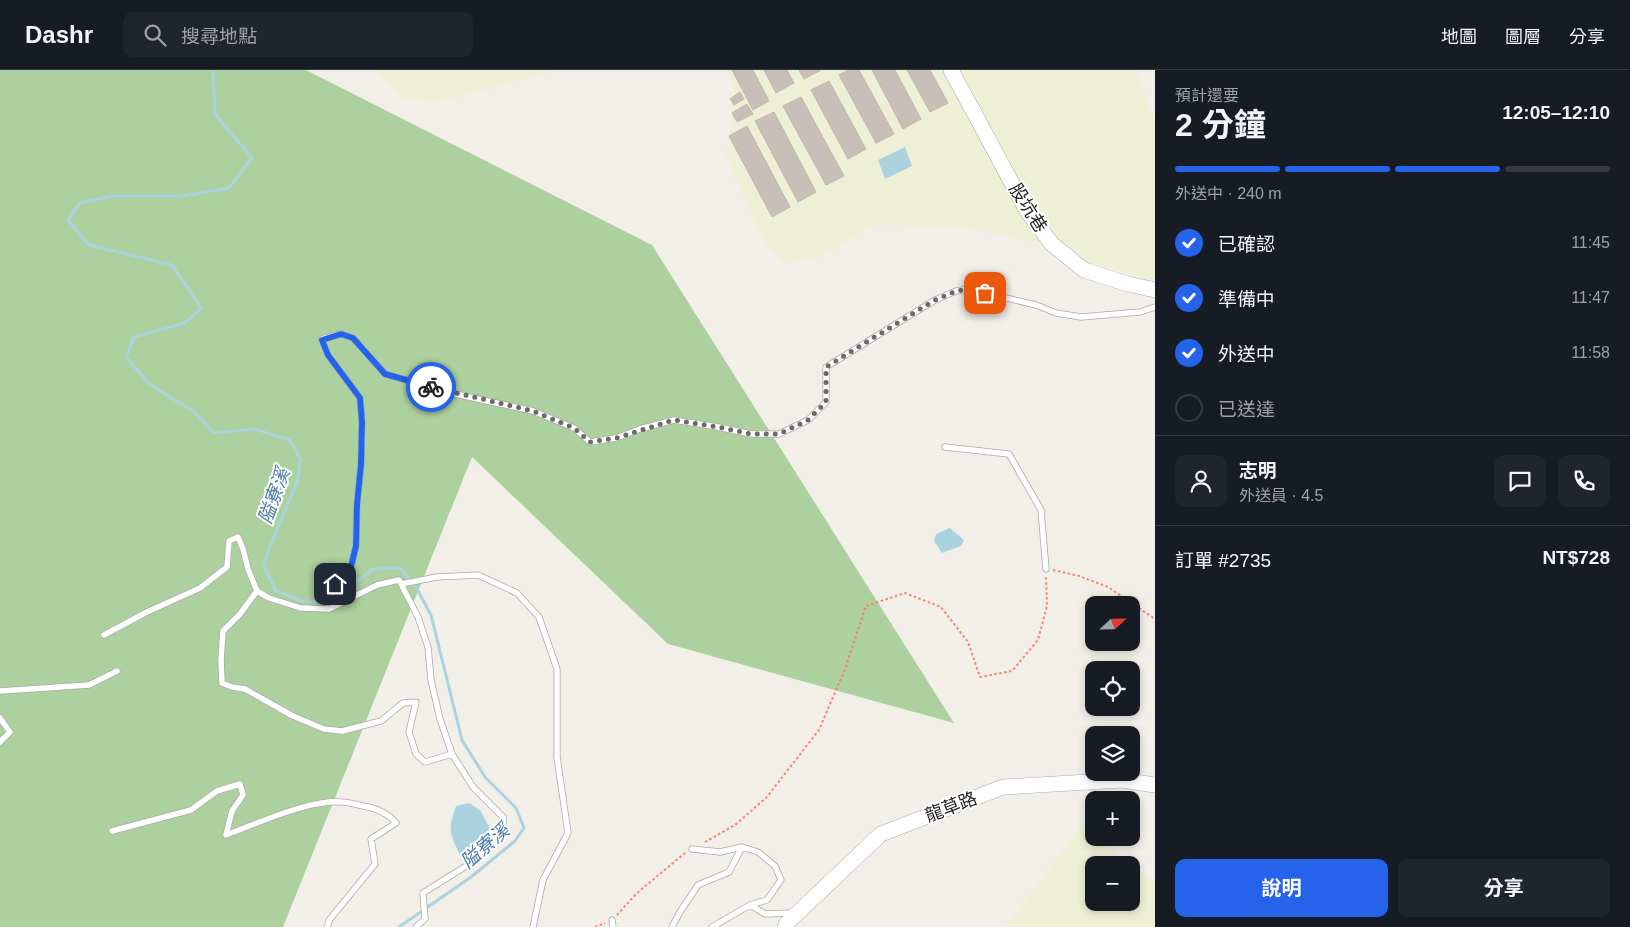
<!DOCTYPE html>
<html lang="zh-TW">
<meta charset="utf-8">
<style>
:root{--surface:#171b24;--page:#20242c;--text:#f1f3f6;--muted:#9ea1a6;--line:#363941;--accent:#2563eb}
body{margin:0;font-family:Helvetica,"Noto Sans TC",sans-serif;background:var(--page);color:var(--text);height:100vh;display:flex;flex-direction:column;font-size:19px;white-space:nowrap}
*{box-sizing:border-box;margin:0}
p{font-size:16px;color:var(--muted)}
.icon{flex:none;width:28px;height:28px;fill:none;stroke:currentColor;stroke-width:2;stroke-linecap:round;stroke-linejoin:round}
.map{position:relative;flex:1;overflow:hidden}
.drawer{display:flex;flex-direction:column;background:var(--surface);width:475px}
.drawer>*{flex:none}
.needle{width:32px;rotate:68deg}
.controls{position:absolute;left:1085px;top:526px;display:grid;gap:10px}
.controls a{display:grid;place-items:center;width:55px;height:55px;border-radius:10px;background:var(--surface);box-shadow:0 2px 8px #0003;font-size:25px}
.pin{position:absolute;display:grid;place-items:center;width:42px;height:42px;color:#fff;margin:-21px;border-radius:10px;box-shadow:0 2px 8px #0006}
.courier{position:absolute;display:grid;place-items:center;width:50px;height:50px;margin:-25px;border:4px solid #2563eb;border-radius:50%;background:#fff;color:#222;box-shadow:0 1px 6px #0007}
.headline em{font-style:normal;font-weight:700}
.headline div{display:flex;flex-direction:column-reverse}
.headline{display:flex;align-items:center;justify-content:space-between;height:85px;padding:0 20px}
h1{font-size:32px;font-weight:700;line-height:38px}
.bar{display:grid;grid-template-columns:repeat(4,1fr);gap:8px 5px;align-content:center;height:60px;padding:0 20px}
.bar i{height:6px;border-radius:4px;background:var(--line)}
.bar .active{background:var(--accent)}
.bar p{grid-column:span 4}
.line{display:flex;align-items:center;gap:12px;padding:0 20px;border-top:1px solid var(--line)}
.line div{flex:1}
.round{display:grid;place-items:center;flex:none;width:52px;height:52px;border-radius:10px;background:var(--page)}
ol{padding:0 20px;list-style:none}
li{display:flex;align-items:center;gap:15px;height:55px}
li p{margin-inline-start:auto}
li .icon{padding:5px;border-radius:50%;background:var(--accent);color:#fff;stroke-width:4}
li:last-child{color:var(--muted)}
li i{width:28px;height:28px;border:2px solid var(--line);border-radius:50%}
.button{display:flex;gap:10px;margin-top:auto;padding:10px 20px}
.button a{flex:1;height:58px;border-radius:10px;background:var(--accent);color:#fff;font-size:20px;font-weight:700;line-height:58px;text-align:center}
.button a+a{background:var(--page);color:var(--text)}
header{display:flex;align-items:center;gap:30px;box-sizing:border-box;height:70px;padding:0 25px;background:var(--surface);border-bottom:1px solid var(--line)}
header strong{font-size:24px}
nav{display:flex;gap:28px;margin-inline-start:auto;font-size:18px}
.search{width:350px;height:45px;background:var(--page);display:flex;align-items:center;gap:12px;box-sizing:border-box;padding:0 18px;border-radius:10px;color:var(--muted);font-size:19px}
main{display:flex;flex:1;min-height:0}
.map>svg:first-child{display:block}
.farmland{fill:#eef0d5;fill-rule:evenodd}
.forest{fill:#add19e}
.water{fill:#aad3df}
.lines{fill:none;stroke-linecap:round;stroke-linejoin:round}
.stream{stroke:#aad3df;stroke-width:3}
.building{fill:#c7bfb8;stroke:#c4b6ab}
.service-casing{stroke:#a9a9a9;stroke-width:7}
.tertiary-casing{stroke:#a9a9a9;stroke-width:16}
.path{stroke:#fa8072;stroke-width:2;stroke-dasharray:2.5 2.5;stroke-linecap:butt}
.service{stroke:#fff;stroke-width:5.5}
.tertiary{stroke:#fff;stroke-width:15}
.done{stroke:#6b6a68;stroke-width:5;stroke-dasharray:0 9}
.route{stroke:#2563eb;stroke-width:6}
.labels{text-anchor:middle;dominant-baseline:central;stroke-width:4;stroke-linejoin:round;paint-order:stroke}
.street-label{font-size:18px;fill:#222;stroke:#fff}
.water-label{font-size:19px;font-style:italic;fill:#4a7aab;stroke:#fff}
</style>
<header>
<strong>Dashr</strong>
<div class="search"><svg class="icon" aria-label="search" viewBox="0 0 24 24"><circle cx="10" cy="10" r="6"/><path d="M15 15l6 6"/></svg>搜尋地點</div>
<nav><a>地圖</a><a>圖層</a><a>分享</a></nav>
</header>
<main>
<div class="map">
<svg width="1155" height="857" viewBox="0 0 1155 857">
<rect width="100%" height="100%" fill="#f2efe9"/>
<path class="farmland" d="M376,0H559L438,32L405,29Z
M728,0H1136L1155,50V211L1091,193L1040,173L994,164L971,159L875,154L822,186L784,194L763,170L726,86L735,23Z
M1082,755L1094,764V768H1098L1155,813V857H1005ZM1094,795H1131V832H1094Z"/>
<path class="forest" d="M0,0H306L652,175L954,653L668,574L472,387L283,857H0Z"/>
<path class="water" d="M905,77L912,96L885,109L878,90Z
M950,458L964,470L961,476L942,483L934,471L936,464Z
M469,733L480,740L491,760L492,768L484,777L461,787C450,763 447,762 456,736Z"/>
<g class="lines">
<path class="stream" d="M213,0L215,44L252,88L229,118L182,126H111L80,133L68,150L89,175L172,195L201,238L185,253L134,267L126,287L149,314L193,341L214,363L254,359L290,370L301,390L297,412L263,494L276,521L302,531L323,532L355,513L373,499L400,498L416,517L431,545L462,670L485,707L516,738L524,758L515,771L471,807L399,857"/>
</g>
<path class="building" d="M732,0H753L769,31L753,40Z
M764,0H787L794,13L776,23Z
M799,0H821L804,9Z
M848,0H859L894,64L876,73L839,5Z
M872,0H895L921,49L903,59Z
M907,0H930L948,33L930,42Z
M829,11L866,79L848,89L811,20Z
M740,22L744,29L734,35L730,29Z
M801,27L844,106L826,115L783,36Z
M747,34L753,44L737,52L732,43Z
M774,42L816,122L798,132L755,51Z
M747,56L790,137L772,147L729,66Z"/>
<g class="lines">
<defs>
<path id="service" d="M945,377L1009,384L1041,440L1046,499
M401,514L437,507L478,505L517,523L539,547L557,599V687L568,763L543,810L533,857
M257,521L240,544L223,561L221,590L222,613L232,617L245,619L293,646L324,659L342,661L381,651L403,633L416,632L409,662L416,684L425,692L452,684
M353,528L335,514L350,501L356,476L357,434L361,395L362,352L360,328L328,285L322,269L341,264L353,268L385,304L451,323L533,341L574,358L590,372L616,368L640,359L674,350L718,357L751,364H779L808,350L826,332V297L935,230L956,221L968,219L1036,235L1056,243L1081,247L1140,242L1155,237
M104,565L147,542L200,518L227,497L229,471L238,467L243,479L248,499L257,521L269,528L301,538L329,539L377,515L399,510L418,547L428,577L431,610L440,649L452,684L473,717L503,747V762L489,779L471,793L423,823L425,849L416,857
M0,621L89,615L117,601
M0,648L10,662L0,672
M112,761L191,740L217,721L240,714L243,725L232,741L226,765C256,754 297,735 329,732C340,731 352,733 363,736C376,738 387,742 396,753L371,769L375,794L330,849L327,857
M692,779L720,782L742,777L758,782L775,796L781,810L767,830L750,835L765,844L793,843
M612,850L613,857
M672,857L680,842L698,815L729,802L742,777
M712,857L750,835"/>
<path id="tertiary" d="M951,0L1027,141L1052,174L1084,200L1128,214L1155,220
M785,857L787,853L881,764L1003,717L1122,710L1155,715"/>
</defs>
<use href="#service" class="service-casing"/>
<use href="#tertiary" class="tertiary-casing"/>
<path class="path" d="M1053,500L1079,506L1108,517L1155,549
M705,772L735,755L766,728L819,660L845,599L866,536L905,523L941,537L968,572L980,607L1012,601L1038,570L1047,536L1046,506
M617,845L637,823L685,783
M595,857L605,853"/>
<use href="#service" class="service"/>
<use href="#tertiary" class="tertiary"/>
</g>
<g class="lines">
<path class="done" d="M431,317L533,341L574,358L590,372L616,368L674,350L718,357L751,364H779L808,350L826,332V297L935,230L956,221L968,219L985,223"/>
<path class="route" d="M335,514L350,501L356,476L357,434L361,395L362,352L360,328L328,285L322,270L341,264L353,268L385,304L431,317"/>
</g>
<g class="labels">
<g class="street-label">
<text transform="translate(1028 138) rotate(58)">股坑巷</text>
<text transform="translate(951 737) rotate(-21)">龍草路</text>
</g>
<g class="water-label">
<text transform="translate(274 426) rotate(-70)">隘寮溪</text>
<text transform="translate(485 776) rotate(-41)">隘寮溪</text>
</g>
</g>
</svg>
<div class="controls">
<a><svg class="needle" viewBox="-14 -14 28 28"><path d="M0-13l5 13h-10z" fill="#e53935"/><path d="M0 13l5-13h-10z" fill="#9ea1a6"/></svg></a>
<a><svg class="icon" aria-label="locate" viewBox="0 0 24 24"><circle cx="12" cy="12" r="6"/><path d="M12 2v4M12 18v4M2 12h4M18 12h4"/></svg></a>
<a><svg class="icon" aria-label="layers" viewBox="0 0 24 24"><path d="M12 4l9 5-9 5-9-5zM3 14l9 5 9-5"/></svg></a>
<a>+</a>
<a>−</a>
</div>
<div class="pin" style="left:985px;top:223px;background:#ea580c"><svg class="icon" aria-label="bag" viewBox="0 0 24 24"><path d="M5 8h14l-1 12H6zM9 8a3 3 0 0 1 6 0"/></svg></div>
<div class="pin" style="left:335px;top:514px;background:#1f2937"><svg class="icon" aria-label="home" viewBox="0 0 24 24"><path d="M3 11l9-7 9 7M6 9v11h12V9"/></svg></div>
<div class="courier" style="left:431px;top:317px"><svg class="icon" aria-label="bike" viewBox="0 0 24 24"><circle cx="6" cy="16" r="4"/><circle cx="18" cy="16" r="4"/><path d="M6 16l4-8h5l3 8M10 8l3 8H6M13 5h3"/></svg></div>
</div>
<section class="drawer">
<div class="headline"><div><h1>2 分鐘</h1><p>預計還要</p></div><em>12:05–12:10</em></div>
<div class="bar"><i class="active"></i><i class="active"></i><i class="active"></i><i></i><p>外送中 · 240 m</p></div>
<ol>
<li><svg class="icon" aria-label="check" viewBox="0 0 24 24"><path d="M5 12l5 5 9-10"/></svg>已確認<p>11:45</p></li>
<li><svg class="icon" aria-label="check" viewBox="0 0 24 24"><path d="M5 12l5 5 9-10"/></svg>準備中<p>11:47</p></li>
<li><svg class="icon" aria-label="check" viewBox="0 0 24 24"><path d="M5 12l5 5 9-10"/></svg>外送中<p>11:58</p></li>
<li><i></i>已送達</li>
</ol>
<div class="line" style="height:90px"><a class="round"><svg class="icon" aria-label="person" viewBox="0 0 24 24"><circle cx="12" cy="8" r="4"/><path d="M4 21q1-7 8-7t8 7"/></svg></a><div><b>志明</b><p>外送員 · 4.5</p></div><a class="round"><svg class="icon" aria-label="chat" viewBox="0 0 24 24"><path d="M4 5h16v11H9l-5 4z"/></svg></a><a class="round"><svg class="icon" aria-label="phone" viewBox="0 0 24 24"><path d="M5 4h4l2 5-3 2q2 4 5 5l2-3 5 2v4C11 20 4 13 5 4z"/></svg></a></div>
<div class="line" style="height:65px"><div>訂單 #2735</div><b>NT$728</b></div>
<div class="button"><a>說明</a><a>分享</a></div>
</section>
</main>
